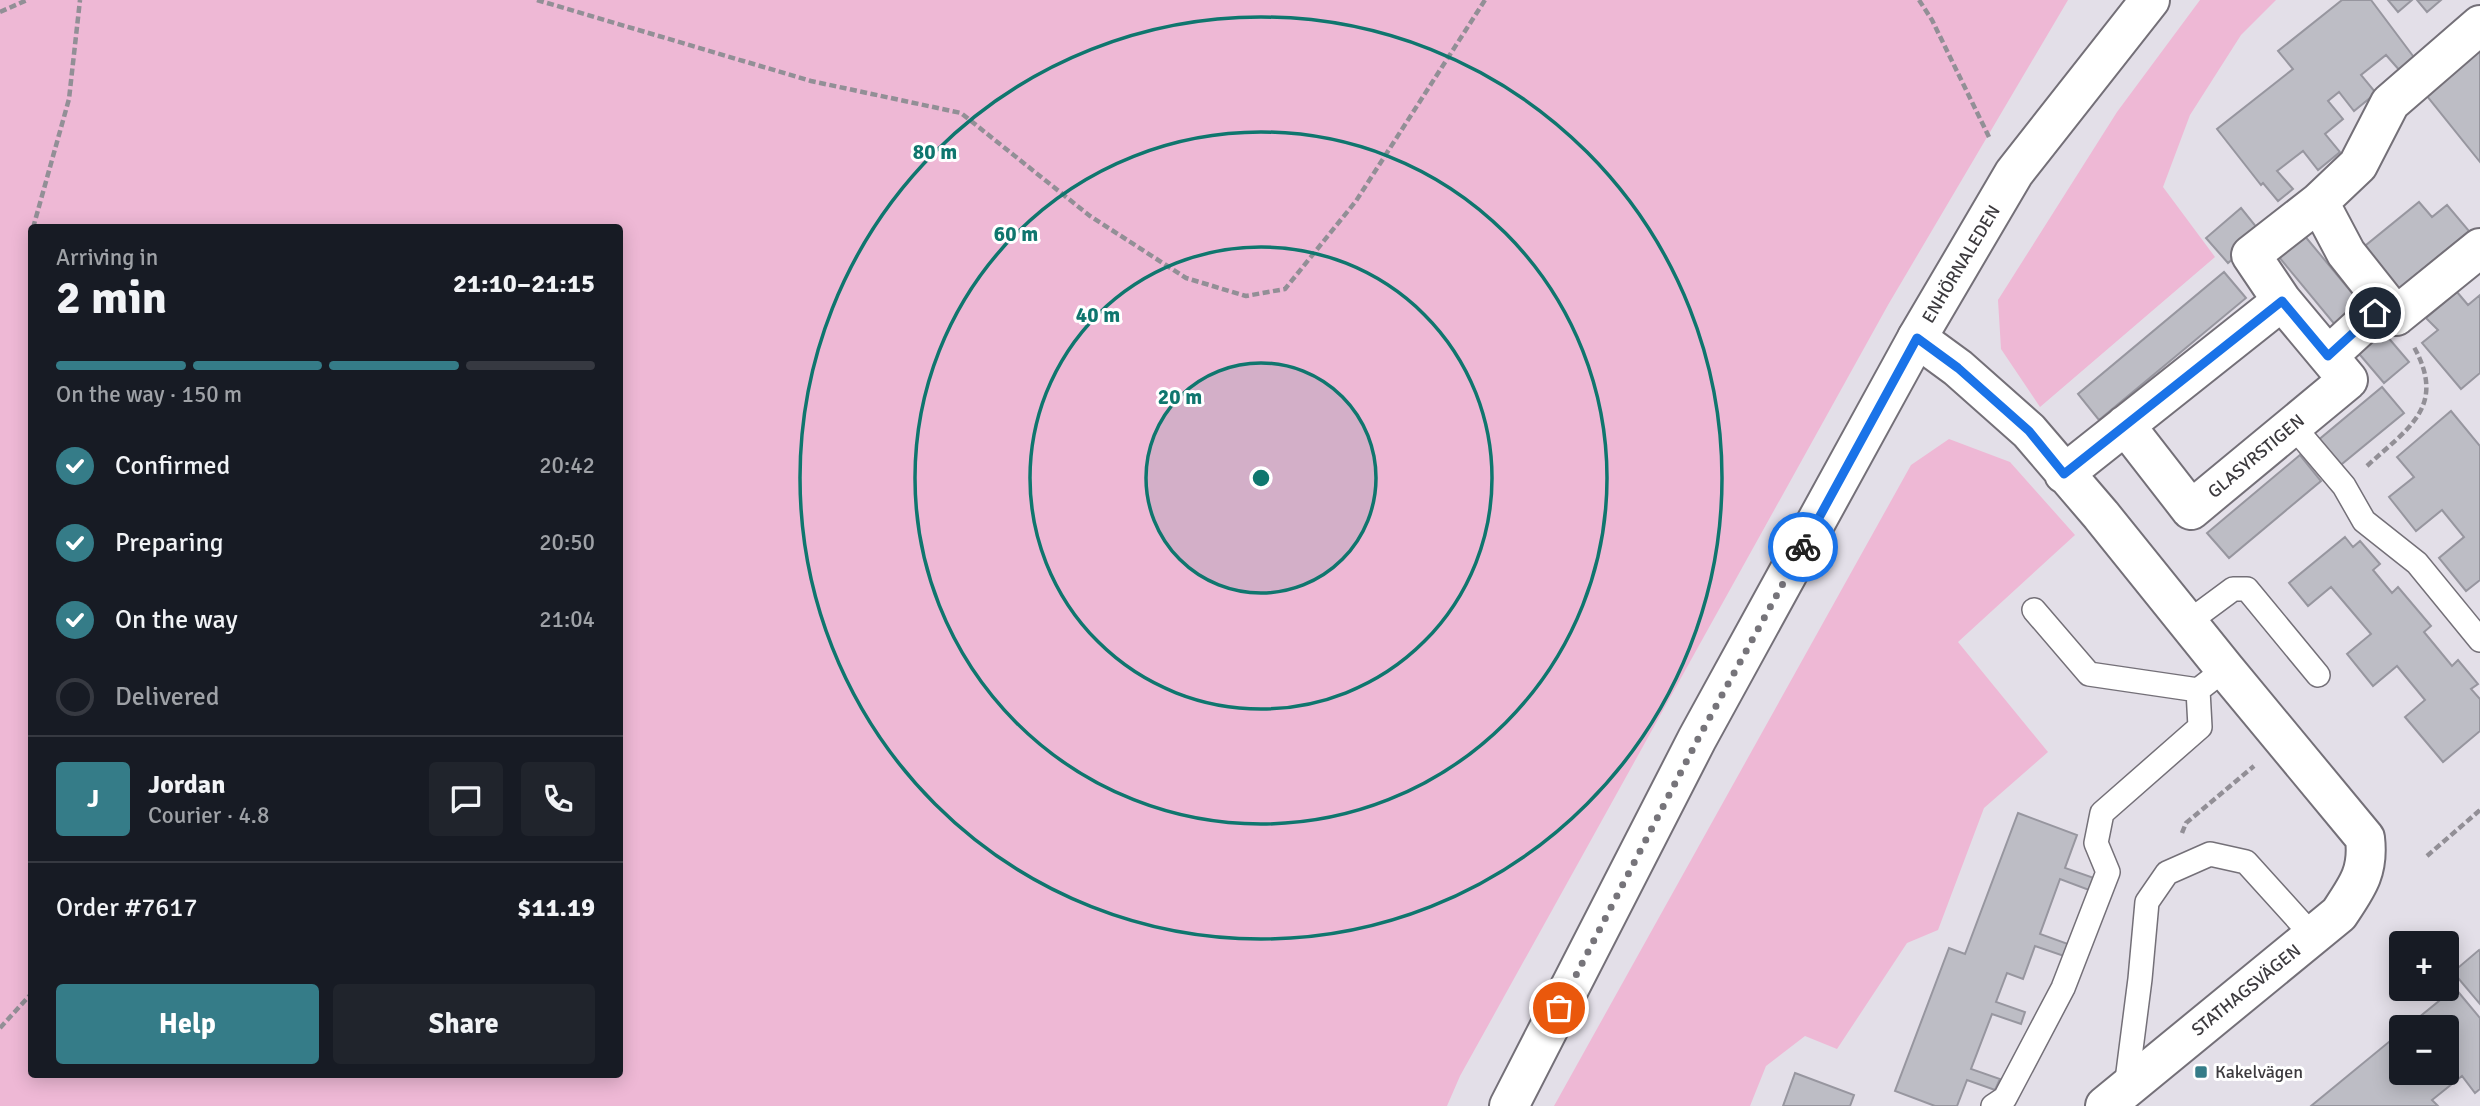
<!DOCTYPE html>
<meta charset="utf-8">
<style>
:root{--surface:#171b24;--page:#20242c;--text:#f1f3f6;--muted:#9ea1a6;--line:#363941;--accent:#357c88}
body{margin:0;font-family:Signika,sans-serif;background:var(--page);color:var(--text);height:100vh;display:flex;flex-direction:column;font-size:26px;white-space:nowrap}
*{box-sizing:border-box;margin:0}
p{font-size:23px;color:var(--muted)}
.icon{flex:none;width:38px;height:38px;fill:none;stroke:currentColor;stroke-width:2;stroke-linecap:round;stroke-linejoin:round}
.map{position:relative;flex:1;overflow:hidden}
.sheet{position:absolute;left:28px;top:224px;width:595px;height:854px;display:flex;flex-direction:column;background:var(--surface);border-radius:7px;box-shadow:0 4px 18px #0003}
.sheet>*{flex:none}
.buttons{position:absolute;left:2389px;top:931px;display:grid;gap:14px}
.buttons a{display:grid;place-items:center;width:70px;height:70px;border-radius:7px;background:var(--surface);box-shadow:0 4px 18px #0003;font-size:35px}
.pin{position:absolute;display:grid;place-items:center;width:60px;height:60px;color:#fff;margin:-30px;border:4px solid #fff;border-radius:50%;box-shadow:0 2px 7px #0007}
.courier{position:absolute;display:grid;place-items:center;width:70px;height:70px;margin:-35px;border:5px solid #1a73e8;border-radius:50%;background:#fff;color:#222;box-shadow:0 2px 9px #0007}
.head em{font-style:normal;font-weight:700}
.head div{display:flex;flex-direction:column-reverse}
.head{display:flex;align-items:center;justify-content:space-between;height:119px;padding:0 28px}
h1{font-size:46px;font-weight:700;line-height:52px}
.bar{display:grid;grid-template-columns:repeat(4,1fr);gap:10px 7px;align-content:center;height:84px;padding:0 28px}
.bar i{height:9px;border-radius:5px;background:var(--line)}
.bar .selected{background:var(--accent)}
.bar p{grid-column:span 4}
.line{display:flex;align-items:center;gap:18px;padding:0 28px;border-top:2px solid var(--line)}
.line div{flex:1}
.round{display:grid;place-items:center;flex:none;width:74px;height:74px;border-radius:7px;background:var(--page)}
ol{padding:0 28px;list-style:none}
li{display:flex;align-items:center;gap:21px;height:77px}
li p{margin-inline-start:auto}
li .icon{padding:7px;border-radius:50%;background:var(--accent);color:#fff;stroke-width:4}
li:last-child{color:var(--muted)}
li i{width:38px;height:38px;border:4px solid var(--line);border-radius:50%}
.button{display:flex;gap:14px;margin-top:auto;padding:14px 28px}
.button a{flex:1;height:80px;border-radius:7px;background:var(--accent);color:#fff;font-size:28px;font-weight:700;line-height:80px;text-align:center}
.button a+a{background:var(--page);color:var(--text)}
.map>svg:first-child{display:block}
.green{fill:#eeb8d5;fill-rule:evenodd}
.building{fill:#bdbdc5;stroke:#97969f;stroke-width:2}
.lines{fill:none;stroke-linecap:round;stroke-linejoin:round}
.lane-casing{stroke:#747078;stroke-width:26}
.street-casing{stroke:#747078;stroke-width:42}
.secondary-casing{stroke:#747078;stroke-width:42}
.path{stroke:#928f96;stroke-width:4.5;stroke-dasharray:7 3.5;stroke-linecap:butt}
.lane{stroke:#fff;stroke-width:23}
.street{stroke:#fff;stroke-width:38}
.secondary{stroke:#fff;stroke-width:38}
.done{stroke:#76747a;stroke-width:7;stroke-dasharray:0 12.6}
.route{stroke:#1a73e8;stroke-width:9}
.ring{fill:none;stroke:#0f766e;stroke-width:3.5}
.poi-dot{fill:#357c88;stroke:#fff;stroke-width:2.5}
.labels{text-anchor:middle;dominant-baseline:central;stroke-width:6;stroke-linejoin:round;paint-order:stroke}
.street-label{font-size:18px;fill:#3c3a3e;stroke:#fff}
.poi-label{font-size:18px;fill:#3c3a3e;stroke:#fff;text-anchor:start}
.centre{fill:#0f766e;stroke:#fff;stroke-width:3.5}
.ring-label{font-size:21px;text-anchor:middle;font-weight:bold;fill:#0f766e;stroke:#fff;stroke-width:6;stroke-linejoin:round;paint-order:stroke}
</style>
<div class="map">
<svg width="2480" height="1106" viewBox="0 0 2480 1106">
<rect width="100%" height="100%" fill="#e3dfe8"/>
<path class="green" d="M0,0H2068L1888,305L1460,1076L1447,1106H0ZM32,228H620V1074H32Z
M2200,0H2276L2241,35L2190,115L2163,187L2215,257L2040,407L2001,349L1998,300L2117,112Z
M1949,439L2010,462L2075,535L1958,642L2048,752L1984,808L1938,930L1907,943L1837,1049L1805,1036L1766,1066L1750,1106H1554L1911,465Z"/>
<path class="building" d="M2342,0H2371L2416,60L2401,72L2386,55L2361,75L2376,93L2354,111L2339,92L2328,101L2343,119L2325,134L2340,152L2318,170L2303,151L2277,171L2293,189L2278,201L2263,183L2261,185L2217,129L2293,69L2278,51Z
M2388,0H2412L2398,12Z
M2417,0H2441L2427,12Z
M2480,40V162L2418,85Z
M2419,202L2432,217L2447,205L2469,231L2395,292L2360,250Z
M2241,208L2262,234L2228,263L2206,238Z
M2299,229L2367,311L2341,332L2274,251Z
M2224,272L2246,298L2099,420L2078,394Z
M2457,292L2468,305L2480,295V373L2461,389L2422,343L2438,330L2426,318Z
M2380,328L2409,362L2384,383L2355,349Z
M2382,387L2404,413L2337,468L2316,442Z
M2451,411L2480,446V580L2466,591L2439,558L2464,537L2442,510L2416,531L2389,497L2414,477L2397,457Z
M2300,455L2321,481L2229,558L2207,533Z
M2345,537L2353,547L2360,541L2380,564L2373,570L2392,593L2398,587L2431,626L2424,632L2452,666L2458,660L2478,684L2471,689L2480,699V731L2443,762L2405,717L2425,700L2397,666L2373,686L2347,654L2371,634L2331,587L2308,606L2289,583Z
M2018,813L2077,835L2065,868L2094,878L2089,890L2060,879L2040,934L2068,944L2064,956L2035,946L2023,979L2007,973L1996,1002L2025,1012L2021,1024L1992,1014L1971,1069L2000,1079L1995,1090L1967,1080L1957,1106H1935L1895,1091L1949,948L1965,954Z
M2479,950L2480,952V1004L2453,972Z
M2455,988L2480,1018V1089L2475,1093L2462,1076L2432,1100L2438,1106H2311L2401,1032V1073H2446V1027H2407Z
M1795,1073L1854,1095L1850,1106H1783Z"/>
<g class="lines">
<defs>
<path id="lane" d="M2293,426L2344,486L2364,521L2417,563L2480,640
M2034,610L2089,674L2198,690
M2187,623L2233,589H2247L2318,675
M2126,1088L2140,979L2147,902L2167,873L2210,854L2246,862L2312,935
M1993,1106L2005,1098L2063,988L2108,872L2096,843L2102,813L2200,727L2198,690L2225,669"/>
<path id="street" d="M2319,202L2346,253L2396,316
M2282,301L2251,255L2319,202L2358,165L2390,103L2480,25
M1917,338L1958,368L2029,431L2101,515L2225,669L2365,838C2369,872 2357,887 2339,914L2105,1106
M2328,356L2375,313L2396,316L2480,248
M2064,474L2282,301L2348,380L2191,510L2125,425"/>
<path id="secondary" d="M1509,1106L1697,739L1917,338L2014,173L2150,0"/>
</defs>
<use href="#lane" class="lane-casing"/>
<use href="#street" class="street-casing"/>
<use href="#secondary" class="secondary-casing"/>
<path class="path" d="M537,0L811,81L961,113L1090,216L1186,278L1246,296L1285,289L1356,201L1485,0
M1919,0L1932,20L1990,139
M0,12L27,0
M33,228L69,99L80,0
M2367,466C2408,428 2447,407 2414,347
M2182,833L2186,823L2254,766
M2427,856L2480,810
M0,1028L32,993"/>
<use href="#lane" class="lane"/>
<use href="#street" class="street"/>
<use href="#secondary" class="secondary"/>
</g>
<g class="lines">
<path class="done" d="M1559,1008L1698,739L1803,547"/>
<path class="route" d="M1803,547L1917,338L1958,368L2029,431L2064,474L2282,301L2328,356L2375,313"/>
</g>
<circle cx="1261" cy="478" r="115" fill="#0f766e" fill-opacity=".12"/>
<g class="ring">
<circle cx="1261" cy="478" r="115"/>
<circle cx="1261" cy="478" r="231"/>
<circle cx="1261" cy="478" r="346"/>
<circle cx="1261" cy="478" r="461"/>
</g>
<rect class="poi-dot" x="2194" y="1065" width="14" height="14" rx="3.5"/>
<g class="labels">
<g class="street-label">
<text transform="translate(1961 264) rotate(-59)">ENHÖRNALEDEN</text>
<text transform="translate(2256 456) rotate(-40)">GLASYRSTIGEN</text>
<text transform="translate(2246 990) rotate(-39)">STATHAGSVÄGEN</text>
</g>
<g class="poi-label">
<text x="2215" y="1072">Kakelvägen</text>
</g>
</g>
<circle cx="1261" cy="478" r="10" class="centre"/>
<g class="ring-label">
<text x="935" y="159">80 m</text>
<text x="1016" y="241">60 m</text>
<text x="1098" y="322">40 m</text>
<text x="1180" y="404">20 m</text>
</g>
</svg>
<div class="buttons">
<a>+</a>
<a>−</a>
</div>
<div class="pin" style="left:1559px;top:1008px;background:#ea580c"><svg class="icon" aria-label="bag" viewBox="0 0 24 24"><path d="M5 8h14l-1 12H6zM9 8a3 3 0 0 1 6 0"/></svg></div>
<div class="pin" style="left:2375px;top:313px;background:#1f2937"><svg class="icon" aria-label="home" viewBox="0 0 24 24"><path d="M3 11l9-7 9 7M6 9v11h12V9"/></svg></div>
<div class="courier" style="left:1803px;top:547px"><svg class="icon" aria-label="bike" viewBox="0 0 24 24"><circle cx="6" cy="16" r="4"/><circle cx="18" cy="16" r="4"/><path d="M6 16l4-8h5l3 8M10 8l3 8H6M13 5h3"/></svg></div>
<section class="sheet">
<div class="head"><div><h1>2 min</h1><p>Arriving in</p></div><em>21:10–21:15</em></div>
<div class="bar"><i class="selected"></i><i class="selected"></i><i class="selected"></i><i></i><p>On the way · 150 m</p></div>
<ol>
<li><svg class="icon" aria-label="check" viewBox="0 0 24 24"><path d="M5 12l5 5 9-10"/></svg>Confirmed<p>20:42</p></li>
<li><svg class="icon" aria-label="check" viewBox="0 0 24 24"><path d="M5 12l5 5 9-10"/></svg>Preparing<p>20:50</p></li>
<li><svg class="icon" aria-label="check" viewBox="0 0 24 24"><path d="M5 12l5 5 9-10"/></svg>On the way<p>21:04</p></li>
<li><i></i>Delivered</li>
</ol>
<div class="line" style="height:126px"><b class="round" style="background:var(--accent);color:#fff">J</b><div><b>Jordan</b><p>Courier · 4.8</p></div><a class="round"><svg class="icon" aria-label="chat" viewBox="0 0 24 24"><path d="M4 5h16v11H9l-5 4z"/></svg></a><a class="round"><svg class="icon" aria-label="phone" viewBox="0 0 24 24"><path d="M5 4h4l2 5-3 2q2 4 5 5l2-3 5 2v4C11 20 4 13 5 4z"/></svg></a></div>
<div class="line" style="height:91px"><div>Order #7617</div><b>$11.19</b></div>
<div class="button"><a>Help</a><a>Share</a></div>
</section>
</div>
